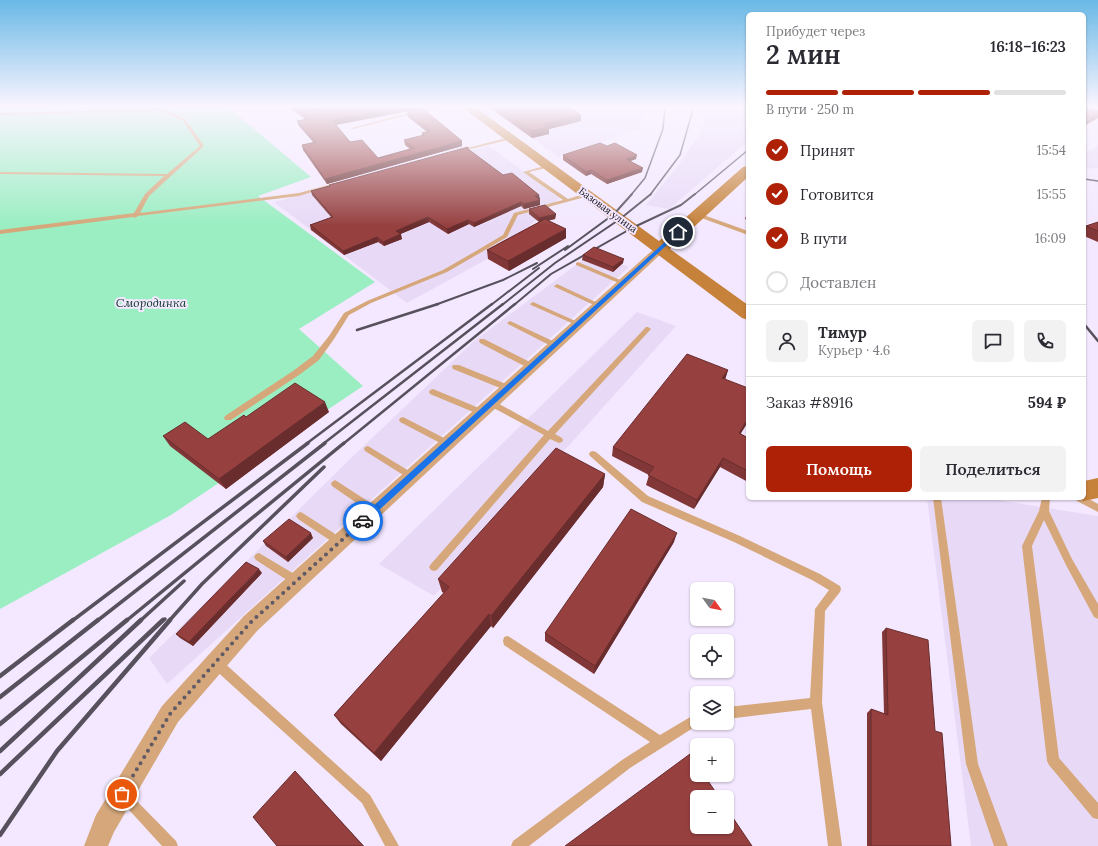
<!DOCTYPE html>
<html lang="ru">
<meta charset="utf-8">
<style>
:root{--surface:#fff;--page:#f2f2f3;--text:#2b2b33;--muted:#7c7c81;--line:#e1e1e2;--accent:#af2107}
body{margin:0;font-family:Lora,serif;background:var(--page);color:var(--text);height:100vh;display:flex;flex-direction:column;font-size:15px;white-space:nowrap}
*{box-sizing:border-box;margin:0}
p{font-size:13px;color:var(--muted)}
.icon{flex:none;width:22px;height:22px;fill:none;stroke:currentColor;stroke-width:2;stroke-linecap:round;stroke-linejoin:round}
.map{position:relative;flex:1;overflow:hidden}
.details{position:absolute;left:746px;top:12px;width:340px;height:488px;display:flex;flex-direction:column;background:var(--surface);border-radius:6px;box-shadow:0 1px 3px #0004}
.details>*{flex:none}
.needle{width:26px;rotate:123deg}
.buttons{position:absolute;left:690px;top:582px;display:grid;gap:8px}
.buttons a{display:grid;place-items:center;width:44px;height:44px;border-radius:6px;background:var(--surface);box-shadow:0 1px 3px #0004;font-size:20px}
.pin{position:absolute;display:grid;place-items:center;width:34px;height:34px;color:#fff;margin:-17px;border:2px solid #fff;border-radius:50%;box-shadow:0 1px 4px #0007}
.courier{position:absolute;display:grid;place-items:center;width:40px;height:40px;margin:-20px;border:3px solid #1a73e8;border-radius:50%;background:#fff;color:#222;box-shadow:0 1px 5px #0007}
.summary em{font-style:normal;font-weight:600}
.summary div{display:flex;flex-direction:column-reverse}
.summary{display:flex;align-items:center;justify-content:space-between;height:68px;padding:0 20px}
h1{font-size:26px;font-weight:600;line-height:30px}
.bar{display:grid;grid-template-columns:repeat(4,1fr);gap:6px 4px;align-content:center;height:48px;padding:0 20px}
.bar i{height:5px;border-radius:3px;background:var(--line)}
.bar .current{background:var(--accent)}
.bar p{grid-column:span 4}
.line{display:flex;align-items:center;gap:10px;padding:0 20px;border-top:1px solid var(--line)}
.line div{flex:1}
.round{display:grid;place-items:center;flex:none;width:42px;height:42px;border-radius:6px;background:var(--page)}
ol{padding:0 20px;list-style:none}
li{display:flex;align-items:center;gap:12px;height:44px}
li p{margin-inline-start:auto}
li .icon{padding:4px;border-radius:50%;background:var(--accent);color:#fff;stroke-width:4}
li:last-child{color:var(--muted)}
li i{width:22px;height:22px;border:2px solid var(--line);border-radius:50%}
.action{display:flex;gap:8px;margin-top:auto;padding:8px 20px}
.action a{flex:1;height:46px;border-radius:6px;background:var(--accent);color:#fff;font-size:16px;font-weight:600;line-height:46px;text-align:center}
.action a+a{background:var(--page);color:var(--text)}
.map>svg:first-child{display:block}
.built{fill:#e8daf7}
.green{fill:#9aeec2}
.lines{fill:none;stroke-linecap:round;stroke-linejoin:round}
.lane{fill:#d5a77b;fill-rule:evenodd}
.street{fill:#d5a77b;fill-rule:evenodd}
.secondary{fill:#c6823b;fill-rule:evenodd}
.rail-far4{stroke:#57515d;stroke-width:1.5}
.rail-far3{stroke:#57515d;stroke-width:2}
.rail-far2{stroke:#57515d;stroke-width:2.5}
.rail-far1{stroke:#57515d;stroke-width:3.5}
.rail{stroke:#57515d;stroke-width:4.5}
.wall{fill:#813737}
.shaded-wall{fill:#692d2d}
.building{fill:#964040;stroke:#692d2d}
.route{fill:#1a73e8}
.done{stroke:#605a66;stroke-width:4;stroke-dasharray:0 7.2}
.labels{text-anchor:middle;dominant-baseline:central;stroke-width:4;stroke-linejoin:round;paint-order:stroke}
.far-street-label{font-size:10px;fill:#110d14;stroke:#f3e8ff}
.park-label{font-size:12px;font-style:italic;fill:#0a3623;stroke:#f3e8ff}
</style>
<div class="map">
<svg width="1098" height="846" viewBox="0 0 1098 846">
<rect width="100%" height="100%" fill="#f3e8ff"/>
<path class="built" d="M487,107H641L642,115L639,129L559,157Z
M705,107H748V141L669,209L646,205L678,166L698,137L704,121Z
M489,146L560,198L502,251L407,303L274,202Z
M1098,146V168L1084,169V153Z
M592,253L629,267L167,684L149,658L350,459L474,341Z
M637,312L676,326L434,596L379,564Z
M927,498H984L1098,516V846H971Z"/>
<path class="green" d="M0,107H228L311,177L258,196L375,282L299,329L363,386L171,515L0,609Z"/>
<g class="lines">
<path class="lane" d="M431,107H440L353,129L351,128Z
M1084,107H1090L1084,109Z
M163,109L185,119L204,146L149,196L140,213L299,193L339,182L341,183L299,196L138,216L135,218L133,217L0,234V230L134,213L145,194L164,176L0,174V172L167,174L200,146L183,121L162,111L0,115V113Z
M510,137H512V139L458,152L456,151Z
M548,165L550,166V167L529,172L568,199L587,193L589,194V196L518,215L507,237L480,253L447,272L371,303L349,315L334,339L319,360L299,375L231,420H225L224,418L225,416L293,371L313,356L329,336L344,313L367,301L443,270L476,251L503,235L514,213L563,200L523,172Z
M698,213L748,231V235L696,216L695,215Z
M578,262L625,282L626,283L623,285L621,284L576,265V263Z
M557,284L600,304L601,305L598,307L596,306L555,287L554,286Z
M533,302L580,323L581,324L578,326L576,325L531,305L530,304Z
M510,321L557,343L559,345L555,347H553L508,324L507,323Z
M646,327H648L651,329L555,434L562,438L563,440L562,442L559,443L550,439L437,570L434,571L431,570L429,567L431,564L544,435L488,405L487,403L488,401H494L548,431Z
M480,339H484L534,364L535,366L534,368H528L480,343L479,341Z
M453,365H459L511,386L512,388L511,390H505L453,369L452,367Z
M433,389L484,410L485,412L484,414H478L430,394L429,392L430,390Z
M403,417L450,441L451,443L450,445H444L400,422L399,420L400,418Z
M368,446L414,474L415,476L414,478L411,479L408,478L365,451L364,449L365,447Z
M593,451L596,452L648,496L740,536L820,574L840,586L841,589L840,592L825,611L822,703L842,846H828L811,709L727,719V707L810,698L815,609L829,590L812,580L734,542L642,502L590,456L589,454L590,452Z
M335,480L377,507L379,510L377,513L374,514L371,513L332,486L331,484L332,482Z
M1084,496L1098,504V512L1077,501L1076,498H1084Z
M933,498H941L978,764L1008,846H994L966,764Z
M1042,498H1050L1049,511L1072,559L1098,604V619L1094,617L1066,565L1044,520L1032,546L1059,758L1098,803V819L1093,818L1049,765L1047,761L1022,546L1039,511Z
M301,512L343,539L345,542L343,545L340,546L337,545L298,519L296,516L298,513Z
M259,553L301,578L302,581L301,584L297,586L293,584L256,560L254,557L256,554Z
M508,636L660,735L697,713V723H701L630,768L529,846H511L513,841L622,760L650,742L504,645L503,641L504,637Z
M216,657L220,659L370,795L399,846H385L362,803L212,667L210,663L212,659Z
M124,790L128,792L176,841L178,846H162L120,800L118,796L120,792Z"/>
<path class="street" d="M660,246L664,247L665,249L664,251L258,630L178,722L114,832L108,846H84L96,815L162,706L244,616L656,247Z"/>
<path class="secondary" d="M462,107H475L659,241L743,167L748,166V177L670,249L748,305V320L742,318Z
M1098,478V498L1084,501L1075,498H1084V481Z"/>
<path class="rail-far4" d="M1084,179L1098,181
M631,195L645,178L663,129L665,107
M650,195L680,155L692,113V107
M694,195L748,150"/>
<path class="rail-far3" d="M565,250L614,214L632,194
M533,269L568,246
M435,305L503,280L537,263
M491,305L539,268
M502,305L555,263L620,219L651,194
M514,305L551,274L632,228L681,205L695,194"/>
<path class="rail-far2" d="M1084,324L1098,341
M357,330L438,304
M306,444L492,304
M323,444L503,304
M343,444L515,304"/>
<path class="rail-far1" d="M72,621L308,443
M97,621L325,443
M126,621L344,443
M140,621L184,581
M162,621L165,619
M169,621L202,584L324,467"/>
<path class="rail" d="M0,676L73,620
M0,697L98,620
M0,724L127,620
M0,751L141,620
M0,774L163,620
M0,835L57,751L170,620"/>
</g>
<path class="wall" d="M289,107H315L317,109H419L336,125L350,142L378,158L410,149L405,145L404,140L422,136V133L427,132L408,117L407,112L462,141V146L327,184L303,150L302,145L314,143L299,126L297,121L305,119Z
M489,107H569L581,121L549,129V134L532,138Z
M468,149L503,175L540,199V205L524,209L521,206L474,227L469,224L448,234L429,222L400,234L402,239L384,246L378,242L344,255L311,230L310,225L331,217L312,195L311,191L329,186V185Z
M563,155L636,159L630,161L642,172L607,184L591,174L586,176L563,160Z
M529,209L556,214L555,219L549,220L566,238L509,271L488,259L487,250L539,222L529,214Z
M748,210V220L745,219Z
M1098,222V242L1084,236V229L1086,226Z
M583,255L623,263L613,272L582,260Z
M728,370L725,379L741,434L748,438V482L720,467L694,509L646,485L649,475L612,456L613,447Z
M329,412L226,489L170,446L163,436L208,439L246,417Z
M605,474L603,487L493,628L491,626L381,761L341,724L334,715L444,593L442,592L438,579Z
M313,538L288,562L266,546L263,541Z
M674,542L594,674L545,641V633Z
M262,573L193,646L180,638L176,634Z
M886,628L935,731L951,846H867V713L871,709L884,714L882,632Z"/>
<path class="shaded-wall" d="M400,107H419V109L334,125L332,120Z
M581,115V121L549,129V134L532,138L531,131L544,124Z
M1098,115V118L1084,126V123Z
M462,141V146L327,184L325,179Z
M637,155L636,159L625,163L626,159Z
M643,168L642,172L607,184V180Z
M591,170V174L586,176V172Z
M539,195L540,199L535,200V196Z
M540,200V205L524,209V204Z
M521,202V206L474,227V223Z
M556,214L555,219L539,223V218Z
M428,217L429,222L396,236V231Z
M468,220L469,224L448,234L447,229Z
M566,229V238L509,271L508,261Z
M401,234L402,239L384,246L383,242Z
M377,237L378,242L344,255L343,251Z
M624,259L623,263L613,272V267Z
M728,370L725,380L722,378Z
M325,402L329,412L226,489L219,479Z
M748,418V422L735,443L739,433Z
M723,458L720,467L694,509L697,500Z
M605,474L603,487L493,628L491,616Z
M311,533L313,538L288,562L286,557Z
M677,533L674,542L594,674L595,666Z
M259,569L262,573L193,646L189,642Z
M489,614L491,626L381,761L374,753Z
M295,771L298,774L364,846H363Z"/>
<path class="building" d="M294,107H315L317,109L325,107H400L332,120L350,142L362,140L378,158L414,148L404,140L424,135L422,133L431,131L407,112L422,108L462,141L325,179L302,145L316,142L297,121L309,119Z
M497,107H569L581,115L544,124L549,127L531,131Z
M1084,107L1098,111V115L1084,123Z
M600,143L607,146L615,143L637,155L626,159L643,168L607,180L591,170L586,172L563,155Z
M468,147V149L503,175L512,173L539,195L535,196L540,200L524,204L521,202L474,223L468,220L447,229L428,217L396,231L401,234L383,242L377,237L343,251L310,225L333,217L311,191L330,186L329,185Z
M545,205L556,214L539,218L529,209Z
M545,219L566,229L508,261L487,250Z
M1098,222V231L1086,226Z
M594,247L624,259L613,267L583,255Z
M687,354L728,370L722,378L748,388V418L739,433L748,438V471L723,458L697,500L648,475L654,467L613,447Z
M295,383L325,402L219,479L163,436L185,422L208,439L244,415L246,417Z
M556,448L605,474L491,616L489,614L374,753L334,715L449,587L438,579Z
M631,509L677,533L595,666L545,633Z
M289,519L311,533L286,557L263,541Z
M246,562L259,569L189,642L176,634Z
M886,628L928,640L935,731L942,733L951,846H871V709L888,715Z
M690,754L697,765V775H704L719,797H697V827H727V809L752,846H565Z
M295,771L363,846H277L253,817Z"/>
<linearGradient id="sky" x2="0" y2="1"><stop stop-color="#69b8e6"/><stop offset="0.47" stop-color="#faf5ff"/><stop offset="1" stop-color="#faf5ff" stop-opacity="0"/></linearGradient>
<rect width="1098" height="226" fill="url(#sky)"/>
<path class="route" d="M677,231L681,232L365,523H360V518Z"/>
<g class="lines">
<path class="done" d="M122,794L170,714L251,622L363,521"/>
</g>
<g class="labels">
<g class="far-street-label">
<text transform="translate(608 210) rotate(36)">Базовая улица</text>
</g>
<g class="park-label">
<text x="151" y="302">Смородинка</text>
</g>
</g>
</svg>
<div class="buttons">
<a><svg class="needle" viewBox="-14 -14 28 28"><path d="M0-13l5 13h-10z" fill="#e53935"/><path d="M0 13l5-13h-10z" fill="#7c7c81"/></svg></a>
<a><svg class="icon" aria-label="locate" viewBox="0 0 24 24"><circle cx="12" cy="12" r="6"/><path d="M12 2v4M12 18v4M2 12h4M18 12h4"/></svg></a>
<a><svg class="icon" aria-label="layers" viewBox="0 0 24 24"><path d="M12 4l9 5-9 5-9-5zM3 14l9 5 9-5"/></svg></a>
<a>+</a>
<a>−</a>
</div>
<div class="pin" style="left:122px;top:794px;background:#ea580c"><svg class="icon" aria-label="bag" viewBox="0 0 24 24"><path d="M5 8h14l-1 12H6zM9 8a3 3 0 0 1 6 0"/></svg></div>
<div class="pin" style="left:678px;top:232px;background:#1f2937"><svg class="icon" aria-label="home" viewBox="0 0 24 24"><path d="M3 11l9-7 9 7M6 9v11h12V9"/></svg></div>
<div class="courier" style="left:363px;top:521px"><svg class="icon" aria-label="car" viewBox="0 0 24 24"><path d="M5 17H2v-5l4-1 3-4h7l3 4 3 1v5h-3M9 17h6M6 11h13"/><circle cx="7" cy="17" r="2"/><circle cx="17" cy="17" r="2"/></svg></div>
<section class="details">
<div class="summary"><div><h1>2 мин</h1><p>Прибудет через</p></div><em>16:18–16:23</em></div>
<div class="bar"><i class="current"></i><i class="current"></i><i class="current"></i><i></i><p>В пути · 250 m</p></div>
<ol>
<li><svg class="icon" aria-label="check" viewBox="0 0 24 24"><path d="M5 12l5 5 9-10"/></svg>Принят<p>15:54</p></li>
<li><svg class="icon" aria-label="check" viewBox="0 0 24 24"><path d="M5 12l5 5 9-10"/></svg>Готовится<p>15:55</p></li>
<li><svg class="icon" aria-label="check" viewBox="0 0 24 24"><path d="M5 12l5 5 9-10"/></svg>В пути<p>16:09</p></li>
<li><i></i>Доставлен</li>
</ol>
<div class="line" style="height:72px"><a class="round"><svg class="icon" aria-label="person" viewBox="0 0 24 24"><circle cx="12" cy="8" r="4"/><path d="M4 21q1-7 8-7t8 7"/></svg></a><div><b>Тимур</b><p>Курьер · 4.6</p></div><a class="round"><svg class="icon" aria-label="chat" viewBox="0 0 24 24"><path d="M4 5h16v11H9l-5 4z"/></svg></a><a class="round"><svg class="icon" aria-label="phone" viewBox="0 0 24 24"><path d="M5 4h4l2 5-3 2q2 4 5 5l2-3 5 2v4C11 20 4 13 5 4z"/></svg></a></div>
<div class="line" style="height:52px"><div>Заказ #8916</div><b>594 ₽</b></div>
<div class="action"><a>Помощь</a><a>Поделиться</a></div>
</section>
</div>
